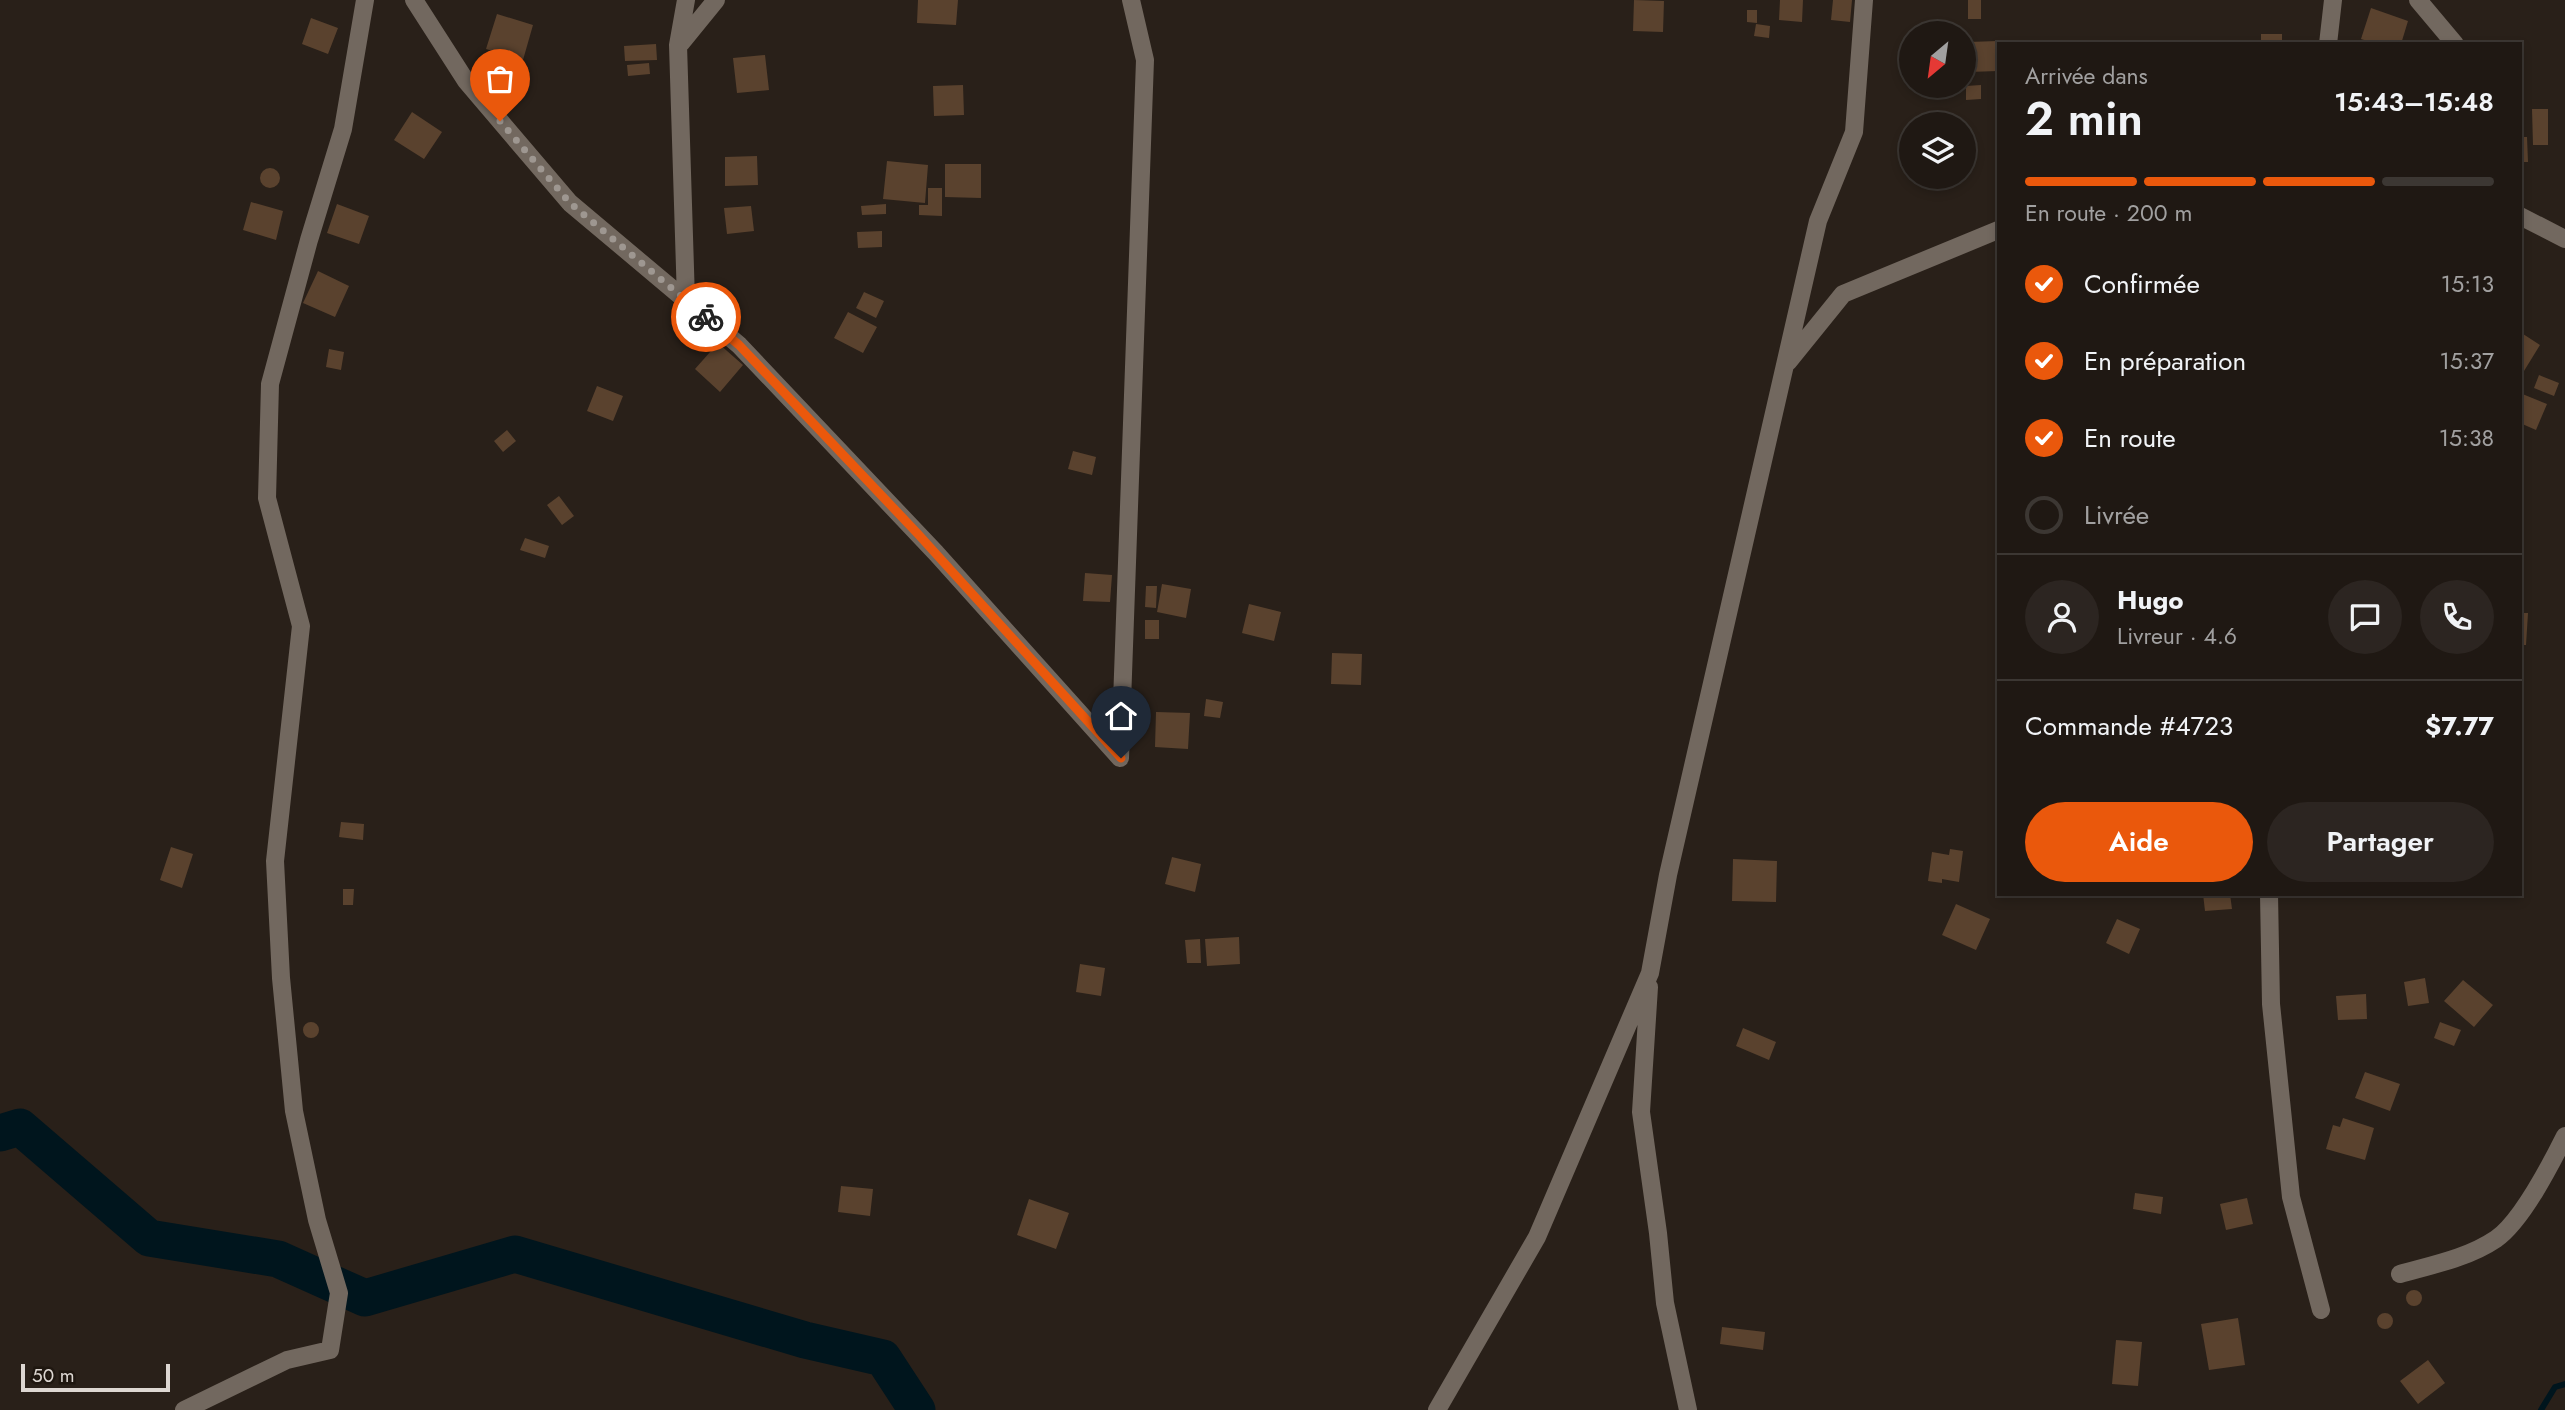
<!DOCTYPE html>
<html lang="fr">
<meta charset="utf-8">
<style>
:root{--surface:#1f1813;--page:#2c2521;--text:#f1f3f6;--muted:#a1a0a0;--line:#3c3733;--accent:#ea580c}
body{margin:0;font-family:Jost,sans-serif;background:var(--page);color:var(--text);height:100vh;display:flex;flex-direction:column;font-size:26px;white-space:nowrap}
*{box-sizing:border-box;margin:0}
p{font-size:23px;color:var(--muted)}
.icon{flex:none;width:38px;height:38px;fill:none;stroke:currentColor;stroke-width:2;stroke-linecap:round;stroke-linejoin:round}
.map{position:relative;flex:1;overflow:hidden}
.panel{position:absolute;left:1997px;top:42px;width:525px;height:854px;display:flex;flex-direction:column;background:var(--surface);border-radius:0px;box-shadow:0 4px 10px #0003,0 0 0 2px var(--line)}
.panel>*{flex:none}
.needle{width:46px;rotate:209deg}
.controls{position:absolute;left:1899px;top:21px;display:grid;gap:14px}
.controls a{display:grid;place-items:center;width:77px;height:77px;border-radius:50%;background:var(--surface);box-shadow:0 4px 10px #0003,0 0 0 2px var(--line);font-size:35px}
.scale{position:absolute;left:21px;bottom:18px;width:149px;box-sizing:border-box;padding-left:7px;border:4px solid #ddd7d2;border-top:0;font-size:19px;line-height:24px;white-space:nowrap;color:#ddd7d2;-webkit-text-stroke:5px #1f1710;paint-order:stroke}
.pin{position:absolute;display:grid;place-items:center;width:60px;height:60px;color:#fff;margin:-72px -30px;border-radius:50% 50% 50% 0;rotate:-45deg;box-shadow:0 0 7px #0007}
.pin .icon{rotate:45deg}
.courier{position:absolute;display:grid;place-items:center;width:70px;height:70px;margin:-35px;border:5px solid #ea580c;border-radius:50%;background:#fff;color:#222;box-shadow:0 2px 9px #0007}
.headline em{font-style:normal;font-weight:600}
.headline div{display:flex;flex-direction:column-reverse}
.headline{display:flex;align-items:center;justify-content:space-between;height:119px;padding:0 28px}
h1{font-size:46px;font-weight:600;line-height:52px}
.bar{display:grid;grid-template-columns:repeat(4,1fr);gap:10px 7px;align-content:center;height:84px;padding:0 28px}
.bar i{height:9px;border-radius:5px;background:var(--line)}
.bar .on{background:var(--accent)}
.bar p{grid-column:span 4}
.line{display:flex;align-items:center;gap:18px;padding:0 28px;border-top:2px solid var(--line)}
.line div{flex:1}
.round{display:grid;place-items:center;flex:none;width:74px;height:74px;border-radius:37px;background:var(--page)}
ol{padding:0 28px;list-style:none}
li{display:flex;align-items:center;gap:21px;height:77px}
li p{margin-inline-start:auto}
li .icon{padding:7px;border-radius:50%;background:var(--accent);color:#fff;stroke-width:4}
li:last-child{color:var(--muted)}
li i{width:38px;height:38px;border:4px solid var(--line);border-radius:50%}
.cta{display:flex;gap:14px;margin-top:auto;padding:14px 28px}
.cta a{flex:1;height:80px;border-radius:42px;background:var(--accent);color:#fff;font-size:28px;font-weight:600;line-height:80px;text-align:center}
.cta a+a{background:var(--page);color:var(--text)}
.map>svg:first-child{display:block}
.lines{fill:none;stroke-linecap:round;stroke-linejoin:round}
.stream{stroke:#00151d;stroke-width:6}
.river{stroke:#00151d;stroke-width:37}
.building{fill:#5a422e}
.minor{stroke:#72685f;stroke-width:18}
.done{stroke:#9e9791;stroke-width:7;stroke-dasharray:0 12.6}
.route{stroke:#ea580c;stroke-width:9}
</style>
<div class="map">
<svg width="2565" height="1410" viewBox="0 0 2565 1410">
<rect width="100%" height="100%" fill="#292019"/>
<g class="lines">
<path class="stream" d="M2541,1410L2555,1387L2565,1384"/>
<path class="river" d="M0,1133L20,1127L149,1238L278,1259L365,1298L515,1254L805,1340L883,1358L917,1410"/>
</g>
<path class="building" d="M918,0H958L956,25L917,23Z
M1634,0L1664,1L1663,32L1633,31Z
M1780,0H1803L1802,22L1779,20Z
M1833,0H1852L1850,22L1831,20Z
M1968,0H1981V19H1968Z
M2371,8L2408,21L2401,44H2377L2361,39Z
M1747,10H1757V23L1747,22Z
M497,14L533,25L523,60L486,49Z
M311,18L338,28L328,54L302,44Z
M1756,24L1770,26L1769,38L1754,36Z
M2261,34H2282V44H2261Z
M1998,41V71L1969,72L1968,42Z
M656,44L657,60L625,61L624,46Z
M765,55L769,90L737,93L733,58Z
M649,63L650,74L628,76L627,65Z
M963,85L964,115L934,116L933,86Z
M1981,85V99L1966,100V86Z
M2532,109H2548V145H2533Z
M412,112L442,132L424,159L394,140Z
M2520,137H2527L2528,162H2520Z
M757,156L758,185L725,186V157Z
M887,161L928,165L925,203L883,199Z
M945,164H981V198L945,197Z
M260 178a10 10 0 1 1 20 0a10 10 0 1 1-20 0Z
M928,188H942V216L919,215V205H928Z
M251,202L283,211L276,240L243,230Z
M337,204L369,216L359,244L327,233Z
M886,204V214L862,215L861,206Z
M751,206L754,231L727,234L724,208Z
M882,231V247L858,248L857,232Z
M318,271L349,286L335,317L303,303Z
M864,292L884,301L876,318L856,308Z
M848,312L877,327L863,353L834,338Z
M2520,332L2540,345L2524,371L2520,368Z
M718,343L743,365L720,392L695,369Z
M329,349L344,352L341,370L326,367Z
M2539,375L2559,383L2554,396L2534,388Z
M597,386L623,396L613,421L587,411Z
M2520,393L2547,404L2536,430L2520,423Z
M507,430L516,441L503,452L494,441Z
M1073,451L1096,457L1092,475L1068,469Z
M559,496L574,516L562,525L547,505Z
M525,538L549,546L545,558L520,550Z
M1085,573L1112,575L1110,602L1083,601Z
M1162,584L1191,589L1186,618L1157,612Z
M1146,586H1157L1156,608L1145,607Z
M1249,604L1281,612L1274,641L1242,633Z
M2520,613H2528L2526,645H2520Z
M1145,620H1159V639H1145Z
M1332,653L1362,654L1361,685L1331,684Z
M1206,699L1223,702L1220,718L1204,716Z
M1156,712L1190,713L1188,749L1155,747Z
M341,822L364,824L363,840L339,837Z
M171,847L193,854L182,888L160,880Z
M1950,849L1963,851L1959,882L1942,879V883L1928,881L1932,852L1949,855Z
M1172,857L1201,864L1195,892L1165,884Z
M1733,859L1777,861L1776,902L1732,901Z
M343,889H354L353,905H343Z
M2203,894H2230L2232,909L2205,911Z
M1956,904L1990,919L1976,950L1942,935Z
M2117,919L2140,929L2129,954L2106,943Z
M1239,937L1240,964L1207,966L1205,939Z
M1200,939L1201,963H1187L1185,940Z
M1080,964L1105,968L1101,996L1076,992Z
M2425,978L2429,1003L2408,1006L2404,982Z
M2463,980L2493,1005L2474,1027L2444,1001Z
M2366,994L2367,1019L2338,1020L2336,996Z
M303 1030a8 8 0 1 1 16 0a8 8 0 1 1-16 0Z
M2440,1022L2461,1030L2454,1046L2434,1038Z
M1743,1028L1776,1042L1769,1060L1736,1046Z
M2365,1072L2400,1084L2390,1111L2355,1098Z
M2343,1118L2374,1128L2365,1160L2326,1149L2333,1125L2340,1127Z
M841,1186L873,1189L870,1216L838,1212Z
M2135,1193L2163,1197L2161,1214L2133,1209Z
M2247,1198L2253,1224L2226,1230L2220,1204Z
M1029,1199L1069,1213L1056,1249L1017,1235Z
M2406 1298a8 8 0 1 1 16 0a8 8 0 1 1-16 0Z
M2377 1321a8 8 0 1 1 16 0a8 8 0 1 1-16 0Z
M2238,1318L2245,1365L2209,1370L2201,1324Z
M1722,1327L1765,1332L1763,1350L1720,1344Z
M2116,1340L2142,1342L2138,1386L2112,1384Z
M2428,1360L2445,1383L2418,1404L2400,1381Z"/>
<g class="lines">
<path class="minor" d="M414,0L466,81L570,203L739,345L936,553L1120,758
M2418,0L2455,44
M681,43L716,0
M2328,44L2333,0
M2520,216L2565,239
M686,300L678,45L686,0
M1788,362L1843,294L1998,230
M1120,758L1145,60L1131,0
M2269,894L2271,1004L2291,1197L2321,1310
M1649,987L1641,1112L1658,1233L1665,1303L1688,1410
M2400,1274C2432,1265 2468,1258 2496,1239C2522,1221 2551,1164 2565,1136
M184,1410L287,1360L330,1350L339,1293L317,1220L294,1111L281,978L275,861L301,626L267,498L270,384L309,240L343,129L365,0
M1437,1410L1537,1237L1650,973L1668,875L1818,221L1854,132L1864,0"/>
</g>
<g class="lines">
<path class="done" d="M500,121L570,203L706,317"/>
<path class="route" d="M706,317L739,345L918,534L1121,758"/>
</g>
</svg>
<div class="controls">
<a><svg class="needle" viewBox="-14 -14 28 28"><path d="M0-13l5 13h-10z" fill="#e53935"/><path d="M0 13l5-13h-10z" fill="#a1a0a0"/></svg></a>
<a><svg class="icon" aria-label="layers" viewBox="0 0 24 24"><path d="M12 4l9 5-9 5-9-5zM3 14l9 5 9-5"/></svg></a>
</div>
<div class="scale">50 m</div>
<div class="pin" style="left:500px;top:121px;background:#ea580c"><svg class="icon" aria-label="bag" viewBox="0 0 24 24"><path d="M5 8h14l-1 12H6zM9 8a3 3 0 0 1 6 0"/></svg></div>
<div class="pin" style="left:1121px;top:758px;background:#1f2937"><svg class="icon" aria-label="home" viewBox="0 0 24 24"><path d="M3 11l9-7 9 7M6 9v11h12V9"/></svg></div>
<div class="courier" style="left:706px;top:317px"><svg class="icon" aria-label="bike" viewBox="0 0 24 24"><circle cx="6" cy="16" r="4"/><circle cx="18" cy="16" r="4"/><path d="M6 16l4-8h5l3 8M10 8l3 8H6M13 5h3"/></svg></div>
<section class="panel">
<div class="headline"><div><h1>2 min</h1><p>Arrivée dans</p></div><em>15:43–15:48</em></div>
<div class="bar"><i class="on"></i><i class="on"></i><i class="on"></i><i></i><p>En route · 200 m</p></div>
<ol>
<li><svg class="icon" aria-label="check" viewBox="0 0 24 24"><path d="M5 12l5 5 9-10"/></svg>Confirmée<p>15:13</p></li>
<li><svg class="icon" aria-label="check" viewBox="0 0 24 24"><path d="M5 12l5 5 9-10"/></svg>En préparation<p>15:37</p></li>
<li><svg class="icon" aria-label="check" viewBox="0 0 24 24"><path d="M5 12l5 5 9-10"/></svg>En route<p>15:38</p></li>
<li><i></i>Livrée</li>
</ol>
<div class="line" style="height:126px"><a class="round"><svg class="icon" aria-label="person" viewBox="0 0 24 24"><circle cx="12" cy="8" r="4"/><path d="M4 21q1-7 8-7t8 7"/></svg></a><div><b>Hugo</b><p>Livreur · 4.6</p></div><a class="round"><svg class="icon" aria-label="chat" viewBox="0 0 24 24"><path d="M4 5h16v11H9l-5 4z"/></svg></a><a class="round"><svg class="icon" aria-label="phone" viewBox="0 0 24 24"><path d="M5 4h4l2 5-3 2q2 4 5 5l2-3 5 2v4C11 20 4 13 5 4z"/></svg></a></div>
<div class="line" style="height:91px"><div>Commande #4723</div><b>$7.77</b></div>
<div class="cta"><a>Aide</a><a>Partager</a></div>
</section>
</div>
